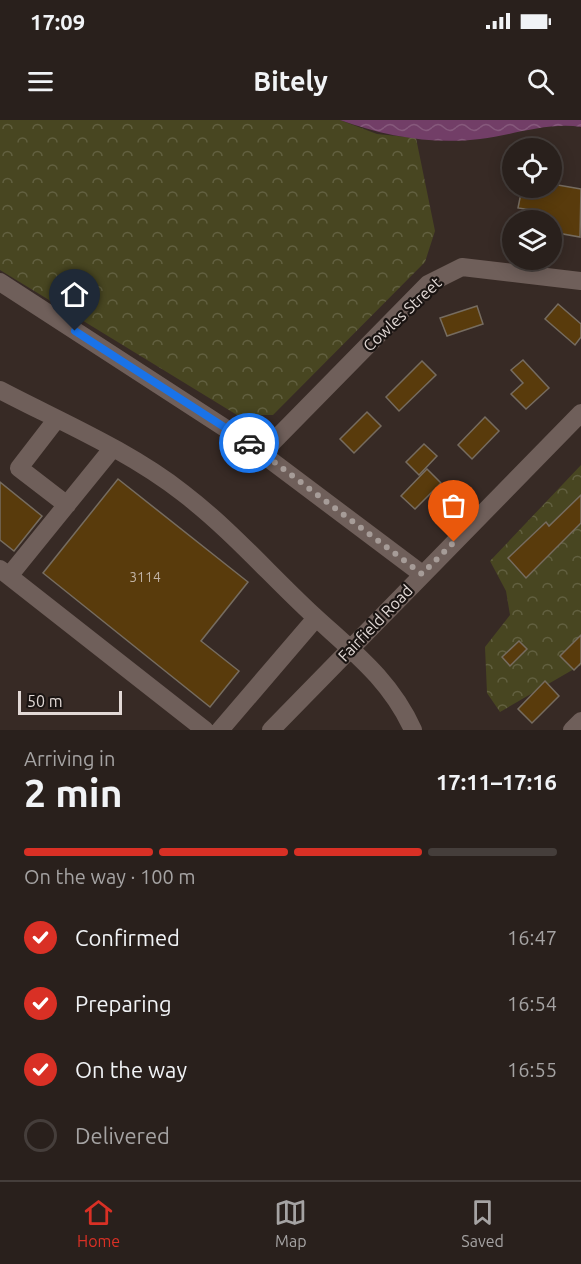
<!DOCTYPE html>
<meta charset="utf-8">
<style>
:root{--surface:#29201c;--page:#352d29;--text:#f1f3f6;--muted:#a5a3a3;--line:#453e3b;--accent:#d93025}
body{margin:0;font-family:Ubuntu,sans-serif;background:var(--page);color:var(--text);height:100vh;display:flex;flex-direction:column;font-size:22px;white-space:nowrap}
*{box-sizing:border-box;margin:0}
p{font-size:20px;color:var(--muted)}
.icon{flex:none;width:33px;height:33px;fill:none;stroke:currentColor;stroke-width:2;stroke-linecap:round;stroke-linejoin:round}
.map{position:relative;height:610px;overflow:hidden}
.panel{display:flex;flex-direction:column;background:var(--surface);flex:1}
.panel>*{flex:none}
.tools{position:absolute;left:502px;top:18px;display:grid;gap:12px}
.tools a{display:grid;place-items:center;width:60px;height:60px;border-radius:50%;background:var(--surface);box-shadow:0 3px 15px #0003,0 0 0 2px var(--line);font-size:30px}
.scale{position:absolute;left:18px;bottom:15px;width:104px;box-sizing:border-box;padding-left:6px;border:3px solid #e2d9d6;border-top:0;font-size:16px;line-height:21px;white-space:nowrap;color:#e2d9d6;-webkit-text-stroke:4px #1a1412;paint-order:stroke}
.pin{position:absolute;display:grid;place-items:center;width:51px;height:51px;color:#fff;margin:-62px -26px;border-radius:50% 50% 50% 0;rotate:-45deg;box-shadow:0 0 6px #0007}
.pin .icon{rotate:45deg}
.courier{position:absolute;display:grid;place-items:center;width:60px;height:60px;margin:-30px;border:4px solid #1a73e8;border-radius:50%;background:#fff;color:#222;box-shadow:0 2px 8px #0007}
.summary em{font-style:normal;font-weight:600}
.summary div{display:flex;flex-direction:column-reverse}
.summary{display:flex;align-items:center;justify-content:space-between;height:102px;padding:0 24px}
h1{font-size:39px;font-weight:600;line-height:45px}
.bar{display:grid;grid-template-columns:repeat(4,1fr);gap:9px 6px;align-content:center;height:72px;padding:0 24px}
.bar i{height:8px;border-radius:4px;background:var(--line)}
.bar .active{background:var(--accent)}
.bar p{grid-column:span 4}
ol{padding:0 24px;list-style:none}
li{display:flex;align-items:center;gap:18px;height:66px}
li p{margin-inline-start:auto}
li .icon{padding:6px;border-radius:50%;background:var(--accent);color:#fff;stroke-width:4}
li:last-child{color:var(--muted)}
li i{width:33px;height:33px;border:3px solid var(--line);border-radius:50%}
.status{display:flex;justify-content:space-between;align-items:center;height:42px;padding:0 30px;background:var(--surface);direction:ltr}
.status svg{height:16px;fill:currentColor}
header{display:flex;justify-content:space-between;align-items:center;height:78px;padding:0 24px;background:var(--surface);font-size:27px;font-weight:600}
.tabs{display:flex;justify-content:space-around;align-items:center;height:84px;border-top:2px solid var(--line);background:var(--surface);font-size:16px;color:var(--muted)}
.tabs a{display:grid;justify-items:center;gap:3px}
.tabs .active{color:var(--accent)}
.map>svg:first-child{display:block}
.forest{fill:url(#forest-crowns)}
.water{fill:url(#water-waves)}
.building{fill:#593b0c;stroke:#766c60;stroke-width:1.5}
.lines{fill:none;stroke-linecap:round;stroke-linejoin:round}
.minor{stroke:#6f5f5a;stroke-width:18}
.done{stroke:#a69c98;stroke-width:6;stroke-dasharray:0 10.8}
.route{stroke:#1a73e8;stroke-width:8}
.labels{text-anchor:middle;dominant-baseline:central;stroke-width:4.5;stroke-linejoin:round;paint-order:stroke}
.number-label{font-size:14px;fill:#c0b2a4}
.street-label{font-size:16px;fill:#e2d9d6;stroke:#1a1412}
</style>
<div class="status"><b>17:09</b><svg viewBox="0 0 49 12"><path d="M0 12V9h3v3zM5 12V6h3v6zM10 12V3h3v9zM15 12V0h3v12zM26 1h20v11H26zM47 4h2v5h-2z"/></svg></div>
<header><svg class="icon" aria-label="menu" viewBox="0 0 24 24"><path d="M4 6h16M4 12h16M4 18h16"/></svg>Bitely<svg class="icon" aria-label="search" viewBox="0 0 24 24"><circle cx="10" cy="10" r="6"/><path d="M15 15l6 6"/></svg></header>
<div class="map">
<svg width="581" height="610" viewBox="0 0 581 610">
<defs>
<pattern id="forest-crowns" width="20" height="18" patternUnits="userSpaceOnUse" patternTransform="scale(1.5)"><rect width="20" height="18" fill="#484621"/><path d="M2 6a3 3 0 1 1 6 0M12 15a3 3 0 1 1 6 0" fill="none" stroke="#626040"/></pattern>
<pattern id="water-waves" width="16" height="10" patternUnits="userSpaceOnUse" patternTransform="scale(1.5)"><rect width="16" height="10" fill="#723e67"/><path d="M0 5q4-4 8 0t8 0" fill="none" stroke="#86597c"/></pattern>
</defs>
<rect width="100%" height="100%" fill="#372a25"/>
<path class="forest" d="M0,0H340L377,14L416,18L435,111L425,142L273,295H237L0,150Z
M581,345V545L500,592L487,573L485,527L510,495L506,471L490,441Z"/>
<path class="water" d="M340,0H581V7C548,2 513,15 480,19C433,25 384,16 340,0Z"/>
<path class="building" d="M552,64L581,69L580,117L552,112V100H538L537,91L518,88L522,68H552Z
M558,184L581,204V217L575,225L545,199Z
M477,186L483,204L447,216L440,198Z
M523,240L549,268L526,289L511,274L523,263L511,250Z
M422,241L436,255L399,291L386,277Z
M367,292L381,306L354,333L340,319Z
M485,297L499,311L472,339L458,325Z
M424,324L437,336L419,355L406,342Z
M427,349L441,363L415,389L401,376Z
M118,359L248,462L201,521L239,551L210,587L43,453Z
M0,362L42,396L14,431L0,420Z
M581,375V403L526,458L508,438L546,402L549,406Z
M581,515V543L574,550L560,536Z
M519,521L527,529L510,546L502,537Z
M545,561L559,576L532,603L518,589Z"/>
<g class="lines">
<path class="minor" d="M0,162L245,321L422,454
M0,270C61,302 128,330 183,373C230,409 269,454 312,494C352,531 390,559 413,610
M56,300L19,348L67,385
M262,333L428,164L462,147L581,161
M0,449L205,610
M9,456L112,329
M220,610L316,498
M271,610L581,293
M572,610L581,601"/>
</g>
<g class="lines">
<path class="done" d="M249,323L422,454L454,422"/>
<path class="route" d="M75,211L249,323"/>
</g>
<g class="labels">
<g class="number-label">
<text x="145" y="457">3114</text>
</g>
<g class="street-label">
<text transform="translate(402 194) rotate(-43)">Cowles Street</text>
<text transform="translate(375 503) rotate(-46)">Fairfield Road</text>
</g>
</g>
</svg>
<div class="tools">
<a><svg class="icon" aria-label="locate" viewBox="0 0 24 24"><circle cx="12" cy="12" r="6"/><path d="M12 2v4M12 18v4M2 12h4M18 12h4"/></svg></a>
<a><svg class="icon" aria-label="layers" viewBox="0 0 24 24"><path d="M12 4l9 5-9 5-9-5zM3 14l9 5 9-5"/></svg></a>
</div>
<div class="scale">50 m</div>
<div class="pin" style="left:454px;top:422px;background:#ea580c"><svg class="icon" aria-label="bag" viewBox="0 0 24 24"><path d="M5 8h14l-1 12H6zM9 8a3 3 0 0 1 6 0"/></svg></div>
<div class="pin" style="left:75px;top:211px;background:#1f2937"><svg class="icon" aria-label="home" viewBox="0 0 24 24"><path d="M3 11l9-7 9 7M6 9v11h12V9"/></svg></div>
<div class="courier" style="left:249px;top:323px"><svg class="icon" aria-label="car" viewBox="0 0 24 24"><path d="M5 17H2v-5l4-1 3-4h7l3 4 3 1v5h-3M9 17h6M6 11h13"/><circle cx="7" cy="17" r="2"/><circle cx="17" cy="17" r="2"/></svg></div>
</div>
<section class="panel">
<div class="summary"><div><h1>2 min</h1><p>Arriving in</p></div><em>17:11–17:16</em></div>
<div class="bar"><i class="active"></i><i class="active"></i><i class="active"></i><i></i><p>On the way · 100 m</p></div>
<ol>
<li><svg class="icon" aria-label="check" viewBox="0 0 24 24"><path d="M5 12l5 5 9-10"/></svg>Confirmed<p>16:47</p></li>
<li><svg class="icon" aria-label="check" viewBox="0 0 24 24"><path d="M5 12l5 5 9-10"/></svg>Preparing<p>16:54</p></li>
<li><svg class="icon" aria-label="check" viewBox="0 0 24 24"><path d="M5 12l5 5 9-10"/></svg>On the way<p>16:55</p></li>
<li><i></i>Delivered</li>
</ol>
</section>
<nav class="tabs">
<a class="active"><svg class="icon" aria-label="home" viewBox="0 0 24 24"><path d="M3 11l9-7 9 7M6 9v11h12V9"/></svg>Home</a>
<a><svg class="icon" aria-label="map" viewBox="0 0 24 24"><path d="M3 6l6-2 6 2 6-2v14l-6 2-6-2-6 2zM9 4v14M15 6v14"/></svg>Map</a>
<a><svg class="icon" aria-label="saved" viewBox="0 0 24 24"><path d="M7 4h10v16l-5-4-5 4z"/></svg>Saved</a>
</nav>
